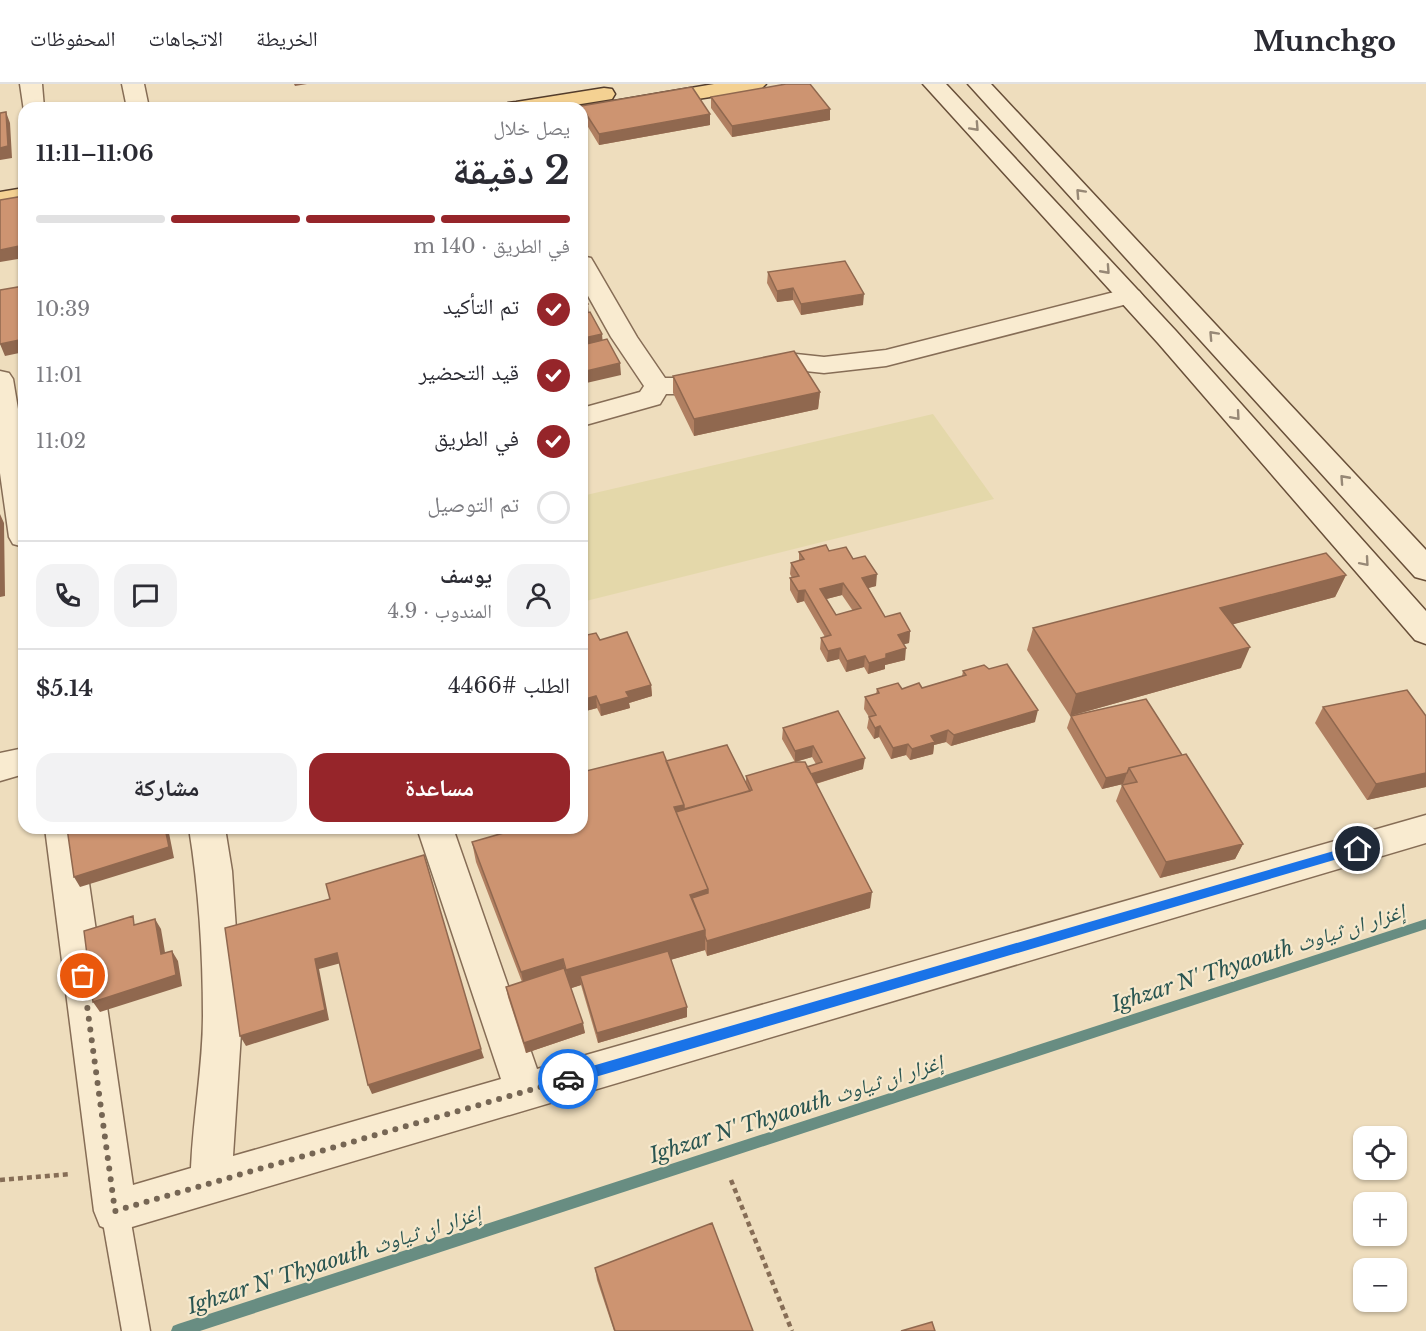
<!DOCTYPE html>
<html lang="ar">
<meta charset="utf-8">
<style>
:root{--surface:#fff;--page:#f2f2f3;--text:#2b2b33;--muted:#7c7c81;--line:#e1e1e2;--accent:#96252a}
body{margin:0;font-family:"Libre Baskerville","Noto Naskh Arabic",serif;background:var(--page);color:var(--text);direction:rtl;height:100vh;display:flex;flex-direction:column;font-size:22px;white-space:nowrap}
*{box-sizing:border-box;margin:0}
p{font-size:20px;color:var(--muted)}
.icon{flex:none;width:33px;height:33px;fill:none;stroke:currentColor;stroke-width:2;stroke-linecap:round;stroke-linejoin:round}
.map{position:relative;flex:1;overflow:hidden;direction:ltr}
.drawer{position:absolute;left:18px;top:18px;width:570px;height:732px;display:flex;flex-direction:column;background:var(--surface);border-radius:18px;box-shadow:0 2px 4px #0004;direction:rtl}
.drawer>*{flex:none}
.tools{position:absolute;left:1353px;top:1042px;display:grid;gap:12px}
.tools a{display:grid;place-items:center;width:54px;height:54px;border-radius:12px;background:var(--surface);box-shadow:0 2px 4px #0004;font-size:30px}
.pin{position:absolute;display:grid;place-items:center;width:51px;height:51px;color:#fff;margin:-26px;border:3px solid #fff;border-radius:50%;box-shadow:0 2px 6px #0007}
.courier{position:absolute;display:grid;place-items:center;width:60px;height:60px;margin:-30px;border:4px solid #1a73e8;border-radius:50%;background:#fff;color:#222;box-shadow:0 2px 8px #0007}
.headline em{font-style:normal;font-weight:800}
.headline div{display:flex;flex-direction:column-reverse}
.headline{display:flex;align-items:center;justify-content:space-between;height:102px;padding:0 18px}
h1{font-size:39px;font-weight:800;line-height:45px}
.bar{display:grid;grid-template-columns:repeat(4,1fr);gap:9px 6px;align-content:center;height:72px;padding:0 18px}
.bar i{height:8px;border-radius:4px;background:var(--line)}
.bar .selected{background:var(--accent)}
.bar p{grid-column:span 4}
.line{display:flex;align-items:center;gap:15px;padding:0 18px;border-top:2px solid var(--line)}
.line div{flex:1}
.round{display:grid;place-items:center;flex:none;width:63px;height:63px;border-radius:18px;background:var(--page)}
ol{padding:0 18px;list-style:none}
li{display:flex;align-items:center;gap:18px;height:66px}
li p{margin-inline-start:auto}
li .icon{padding:6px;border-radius:50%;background:var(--accent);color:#fff;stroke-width:4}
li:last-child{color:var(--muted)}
li i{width:33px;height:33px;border:3px solid var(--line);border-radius:50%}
.primary-button{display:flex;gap:12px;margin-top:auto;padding:12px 18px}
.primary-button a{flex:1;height:69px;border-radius:18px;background:var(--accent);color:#fff;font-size:24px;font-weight:800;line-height:69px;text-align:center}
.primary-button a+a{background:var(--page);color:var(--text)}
header{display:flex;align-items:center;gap:36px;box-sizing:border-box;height:84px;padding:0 30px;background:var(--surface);border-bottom:2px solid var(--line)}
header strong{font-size:28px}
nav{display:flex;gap:33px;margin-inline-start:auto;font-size:21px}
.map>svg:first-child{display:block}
.farmland{fill:#e4d8aa}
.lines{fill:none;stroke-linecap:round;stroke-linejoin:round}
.stream{fill:#688d82;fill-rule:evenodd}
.lane-casing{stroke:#866d56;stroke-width:3}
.street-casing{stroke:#866d56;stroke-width:3}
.secondary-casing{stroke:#684f39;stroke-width:3}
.primary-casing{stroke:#533c2b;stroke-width:3}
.path{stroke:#866d56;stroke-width:4.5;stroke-dasharray:5 4;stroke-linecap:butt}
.lane{fill:#f9ebd0;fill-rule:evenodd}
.street{fill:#f9ebd0;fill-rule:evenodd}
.secondary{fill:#f9ebd0;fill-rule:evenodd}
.primary{fill:#f4d192;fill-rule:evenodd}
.wall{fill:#b07f61;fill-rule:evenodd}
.shaded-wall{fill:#90684f}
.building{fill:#cd9471;stroke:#90684f;stroke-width:1.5;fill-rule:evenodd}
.oneway{stroke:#978876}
.route{fill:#1a73e8}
.done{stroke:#766654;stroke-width:6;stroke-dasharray:0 10.8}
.labels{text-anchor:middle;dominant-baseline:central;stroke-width:4.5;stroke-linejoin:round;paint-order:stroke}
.near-water-label{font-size:21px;font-style:italic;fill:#2a5551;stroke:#f6e8cc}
</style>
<header>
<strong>Munchgo</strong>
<nav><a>الخريطة</a><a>الاتجاهات</a><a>المحفوظات</a></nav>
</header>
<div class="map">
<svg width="1426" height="1247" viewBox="0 0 1426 1247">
<rect width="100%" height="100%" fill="#eeddbd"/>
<path class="farmland" d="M933,330L994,415L582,518V412Z"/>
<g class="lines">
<path class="stream" d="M1426,835V845L200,1247H171L173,1242L178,1240Z"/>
<defs>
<path id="lane" d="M115,1114L125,1118L129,1127L150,1247H122L101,1127L105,1118Z"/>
<path id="street" d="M20,0H42L44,24H24V27Z
M122,0H144L149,24H127Z
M582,172L591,174L594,179L637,253L665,294H682L796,270L824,273L886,266L1130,204L1139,207L1143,212L1139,217L886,282L824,289L796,286L682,310H666L660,320L582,342V324L640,308L644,302L611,253L582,201Z
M0,287L9,289L13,295L24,361V463L13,460L9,453L0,389Z
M24,664V690L0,697V669Z
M1426,731V759L115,1148L100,1142L94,1127L45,744H81L133,1101L191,1084C193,1034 203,981 203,932C203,870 199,806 189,744H225L232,787L242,934L233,1072L501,995L417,744H453L537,985Z"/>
<path id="secondary" d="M923,0H946L1176,247L1426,527V560L1415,556L1158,259Z
M968,0H991L1426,466V496L1415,493Z"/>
<path id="primary" d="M714,0H766L762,4L755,6L582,33V24H573Z
M604,4L612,5L615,10L612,15L556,24H505L508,19L516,18Z
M24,104V118L0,122V108Z"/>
</defs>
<use href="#lane" class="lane-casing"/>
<use href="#street" class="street-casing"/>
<use href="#secondary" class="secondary-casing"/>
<use href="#primary" class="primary-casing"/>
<path class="path" d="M0,1096L71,1090
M731,1096L792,1247"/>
<use href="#lane" class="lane"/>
<use href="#street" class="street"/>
<use href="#secondary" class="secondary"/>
<use href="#primary" class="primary"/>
</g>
<path class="wall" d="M711,13L830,36L732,53L711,24Z
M581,22L710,41L599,61L582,33Z
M768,188L863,221L801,231L793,216L777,218L767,199Z
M673,292L820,308L818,325L694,352L673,309Z
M829,467L853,475L876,502L868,504L885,533L910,547L909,559L904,560L905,576L885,581V585L868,590L864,583L846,588L839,575L827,578L820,565L821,554L825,553L804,517L797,519L790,506V494H792L790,490L791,479L799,477V468ZM842,511L853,527L836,531L826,515Z
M1346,491L1335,513L1233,540L1241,584L1070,632L1027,566L1033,544Z
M582,552L600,556L651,601L652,612L629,619L630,624L601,632L597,624L582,628Z
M963,587L1035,638L951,662L946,658L934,661L933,670L910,676L906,671L891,675L879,653L874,655L867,644L869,633L864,625L865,613L876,610L877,605L922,604L962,592Z
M1323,623L1426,632V703L1367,716L1315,639Z
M1071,632L1182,671L1243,760L1235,775L1160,794L1116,717L1122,701L1123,700L1102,705L1067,644Z
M783,644L863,685L816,700L870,824L707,872L705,866L670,876L687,933L598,959L581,901L571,904L585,949L526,969L508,913L506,903L522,898L476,778L472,758L582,744L666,677L746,700V692L807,683L816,680L812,673L795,678L782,655Z
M595,1184L753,1247H614L597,1196Z"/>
<path class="shaded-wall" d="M294,0H307L295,2Z
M830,25V36L732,53V42Z
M6,28L10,39L12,74L0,76V64Z
M710,30V41L599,61V50Z
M24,161V174L0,178V166Z
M793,204V216L777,218V207Z
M864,210L863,221L801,231V220Z
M588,220L589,231L582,233V221Z
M602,250L603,261L585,265L584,254Z
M24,255V268L5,272L0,260Z
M620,279L621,291L582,300V288Z
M820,308L818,325L694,352V335Z
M0,430L4,439L5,512L0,513Z
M877,490L876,502L861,506L862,494Z
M1346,491L1335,513L1212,546L1220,524Z
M843,499L842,511L819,517L820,505Z
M805,506L804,517L797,519L798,507Z
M910,547L909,559L897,562L898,551Z
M1250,563L1241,584L1070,632L1076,610Z
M840,564L839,575L827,578L828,567Z
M906,564L905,576L885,581V585L868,590L869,579L886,570Z
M865,572L864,583L846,588L847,577Z
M651,601L652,612L629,619L630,624L601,632L600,621L626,608Z
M596,612L597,624L582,628V616Z
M1038,626L1035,638L951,662L954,651Z
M880,642L879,653L874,655L875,644Z
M948,646L946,658L934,661L933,670L910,676L912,665L931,652Z
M908,660L906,671L891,675L893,664Z
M813,662L812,673L795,678V667Z
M865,674L863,685L808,702V691Z
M1127,689L1123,700L1102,705L1106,694Z
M1426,689V703L1367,716L1376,700Z
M684,721V730L680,742L674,723Z
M165,744H168L174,774L80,803L74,793Z
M451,744H473L452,750Z
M1243,760L1235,775L1160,794L1166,778Z
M708,805V825L696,829L690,811Z
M872,808L870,824L707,872V857Z
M155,835L161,845L167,880L161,870Z
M705,846V866L583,901L580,892L581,901L569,905L566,886Z
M172,867L178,877L182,902L100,928L93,918Z
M337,869L341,879L319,885L329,936L246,962L240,952L315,875Z
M563,875L566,895L525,907L521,888Z
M687,923V933L598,959L597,949Z
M583,939L585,949L526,969L524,959Z
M481,965L484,974L372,1010L368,1001Z"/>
<path class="building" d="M786,0H810L830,25L732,42L711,13Z
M692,3L710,30L599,50L581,22Z
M88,20V22L100,21V24H65Z
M6,28L8,62L0,64V29Z
M24,112V161L0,166V116Z
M845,177L864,210L801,220L793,204L777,207L768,188Z
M24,202V255L0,260V206Z
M582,210L588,220L582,221Z
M590,228L602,250L584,254L587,260L607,255L620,279L582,288V230Z
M794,267L820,308L694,335L673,292Z
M826,461L829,467L846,463L853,475L865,472L877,490L862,494L885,533L900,529L910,547L898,551L906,564L886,570V574L869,579L865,572L847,577L840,564L828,567L821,554L831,551L805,506L798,507L790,494L799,492L791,479L804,475L799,468ZM843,499L861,524L836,531L820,505Z
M1326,469L1346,491L1220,524L1250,563L1076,610L1033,544Z
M627,548L651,601L626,608L629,613L600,621L596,612L582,616V552L596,549L600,556Z
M1007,580L1038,626L954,651L948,646L931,652L935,658L912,665L908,660L893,664L880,642L875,644L869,633L876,631L865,613L879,609L877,605L898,599L902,605L919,599L922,604L966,591L963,587L984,581L989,585Z
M1407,606L1426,632V689L1376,700L1323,623Z
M1146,615L1182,671L1129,684L1127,689L1106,694L1071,632Z
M838,627L865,674L811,690L807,683L822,678L813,662L795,667L783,644Z
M727,661L750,707L684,725V721L666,677Z
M663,668L684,721L674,723L708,805L690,811L705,846L566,886L563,875L521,888L472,758L521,744H582V688Z
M1186,670L1243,760L1166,778L1122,701L1137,698L1129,684Z
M794,678H805L872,808L707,857L705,852V846L692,814L708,809V805L676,728L752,706L746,692Z
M67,744H165L169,763L74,793Z
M424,771L481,965L368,1001L337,869L315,875L325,926L240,952L225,844L330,815L326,800Z
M133,832L134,841L155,835L161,870L172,867L176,891L93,918L84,847Z
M668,867L687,923L597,949L580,892Z
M564,884L583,939L524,959L506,903Z
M712,1139L753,1247H615L595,1184Z
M932,1238L935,1247H901Z"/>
<defs><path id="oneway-chevron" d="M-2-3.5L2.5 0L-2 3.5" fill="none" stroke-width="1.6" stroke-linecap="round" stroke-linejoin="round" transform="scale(1.5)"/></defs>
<g class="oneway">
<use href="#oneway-chevron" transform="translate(975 43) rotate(47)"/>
<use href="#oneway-chevron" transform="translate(1080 109) rotate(-133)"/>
<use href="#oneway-chevron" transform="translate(1106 186) rotate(48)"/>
<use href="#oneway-chevron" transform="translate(1213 251) rotate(-133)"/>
<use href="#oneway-chevron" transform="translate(1236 332) rotate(49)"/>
<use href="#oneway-chevron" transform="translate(1344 395) rotate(-132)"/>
<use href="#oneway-chevron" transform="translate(1365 478) rotate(49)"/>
</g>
<path class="route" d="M1358,760L1364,765L1358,769L568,1001L563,995L568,989Z"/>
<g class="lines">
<path class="done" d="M83,892L115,1127L568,995"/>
</g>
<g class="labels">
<g class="near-water-label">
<text transform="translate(1258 874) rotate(-18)">Ighzar N' Thyaouth إغزار ان ثياوث</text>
<text transform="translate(796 1025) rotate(-18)">Ighzar N' Thyaouth إغزار ان ثياوث</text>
<text transform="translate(334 1176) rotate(-18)">Ighzar N' Thyaouth إغزار ان ثياوث</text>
</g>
</g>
</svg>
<div class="tools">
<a><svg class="icon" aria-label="locate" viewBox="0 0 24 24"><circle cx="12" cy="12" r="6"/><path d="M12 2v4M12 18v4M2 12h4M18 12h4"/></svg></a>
<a>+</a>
<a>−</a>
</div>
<div class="pin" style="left:83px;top:892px;background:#ea580c"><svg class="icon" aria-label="bag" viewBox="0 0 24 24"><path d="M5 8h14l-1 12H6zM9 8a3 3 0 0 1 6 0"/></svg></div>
<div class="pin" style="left:1358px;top:765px;background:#1f2937"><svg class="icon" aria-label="home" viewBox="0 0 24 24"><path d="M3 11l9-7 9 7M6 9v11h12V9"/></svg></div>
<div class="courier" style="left:568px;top:995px"><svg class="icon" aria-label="car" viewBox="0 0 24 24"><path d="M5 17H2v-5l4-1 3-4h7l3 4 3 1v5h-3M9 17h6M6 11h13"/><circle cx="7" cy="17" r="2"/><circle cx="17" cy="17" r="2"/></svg></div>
<section class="drawer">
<div class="headline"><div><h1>2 دقيقة</h1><p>يصل خلال</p></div><em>11:06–11:11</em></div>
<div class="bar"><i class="selected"></i><i class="selected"></i><i class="selected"></i><i></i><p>في الطريق · 140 m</p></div>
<ol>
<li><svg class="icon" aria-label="check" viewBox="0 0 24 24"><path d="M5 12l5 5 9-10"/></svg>تم التأكيد<p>10:39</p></li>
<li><svg class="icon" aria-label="check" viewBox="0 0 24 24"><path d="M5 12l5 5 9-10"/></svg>قيد التحضير<p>11:01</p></li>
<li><svg class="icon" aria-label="check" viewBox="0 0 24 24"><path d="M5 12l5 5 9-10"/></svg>في الطريق<p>11:02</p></li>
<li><i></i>تم التوصيل</li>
</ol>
<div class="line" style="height:108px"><a class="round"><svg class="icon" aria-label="person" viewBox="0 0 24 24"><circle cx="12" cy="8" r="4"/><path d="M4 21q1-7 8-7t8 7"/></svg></a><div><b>يوسف</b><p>المندوب · 4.9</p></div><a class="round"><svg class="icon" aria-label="chat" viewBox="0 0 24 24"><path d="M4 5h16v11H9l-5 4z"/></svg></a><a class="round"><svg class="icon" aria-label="phone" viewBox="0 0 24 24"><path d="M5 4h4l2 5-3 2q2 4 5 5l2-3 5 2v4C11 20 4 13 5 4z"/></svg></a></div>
<div class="line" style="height:78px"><div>الطلب #4466</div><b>$5.14</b></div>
<div class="primary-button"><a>مساعدة</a><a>مشاركة</a></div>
</section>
</div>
